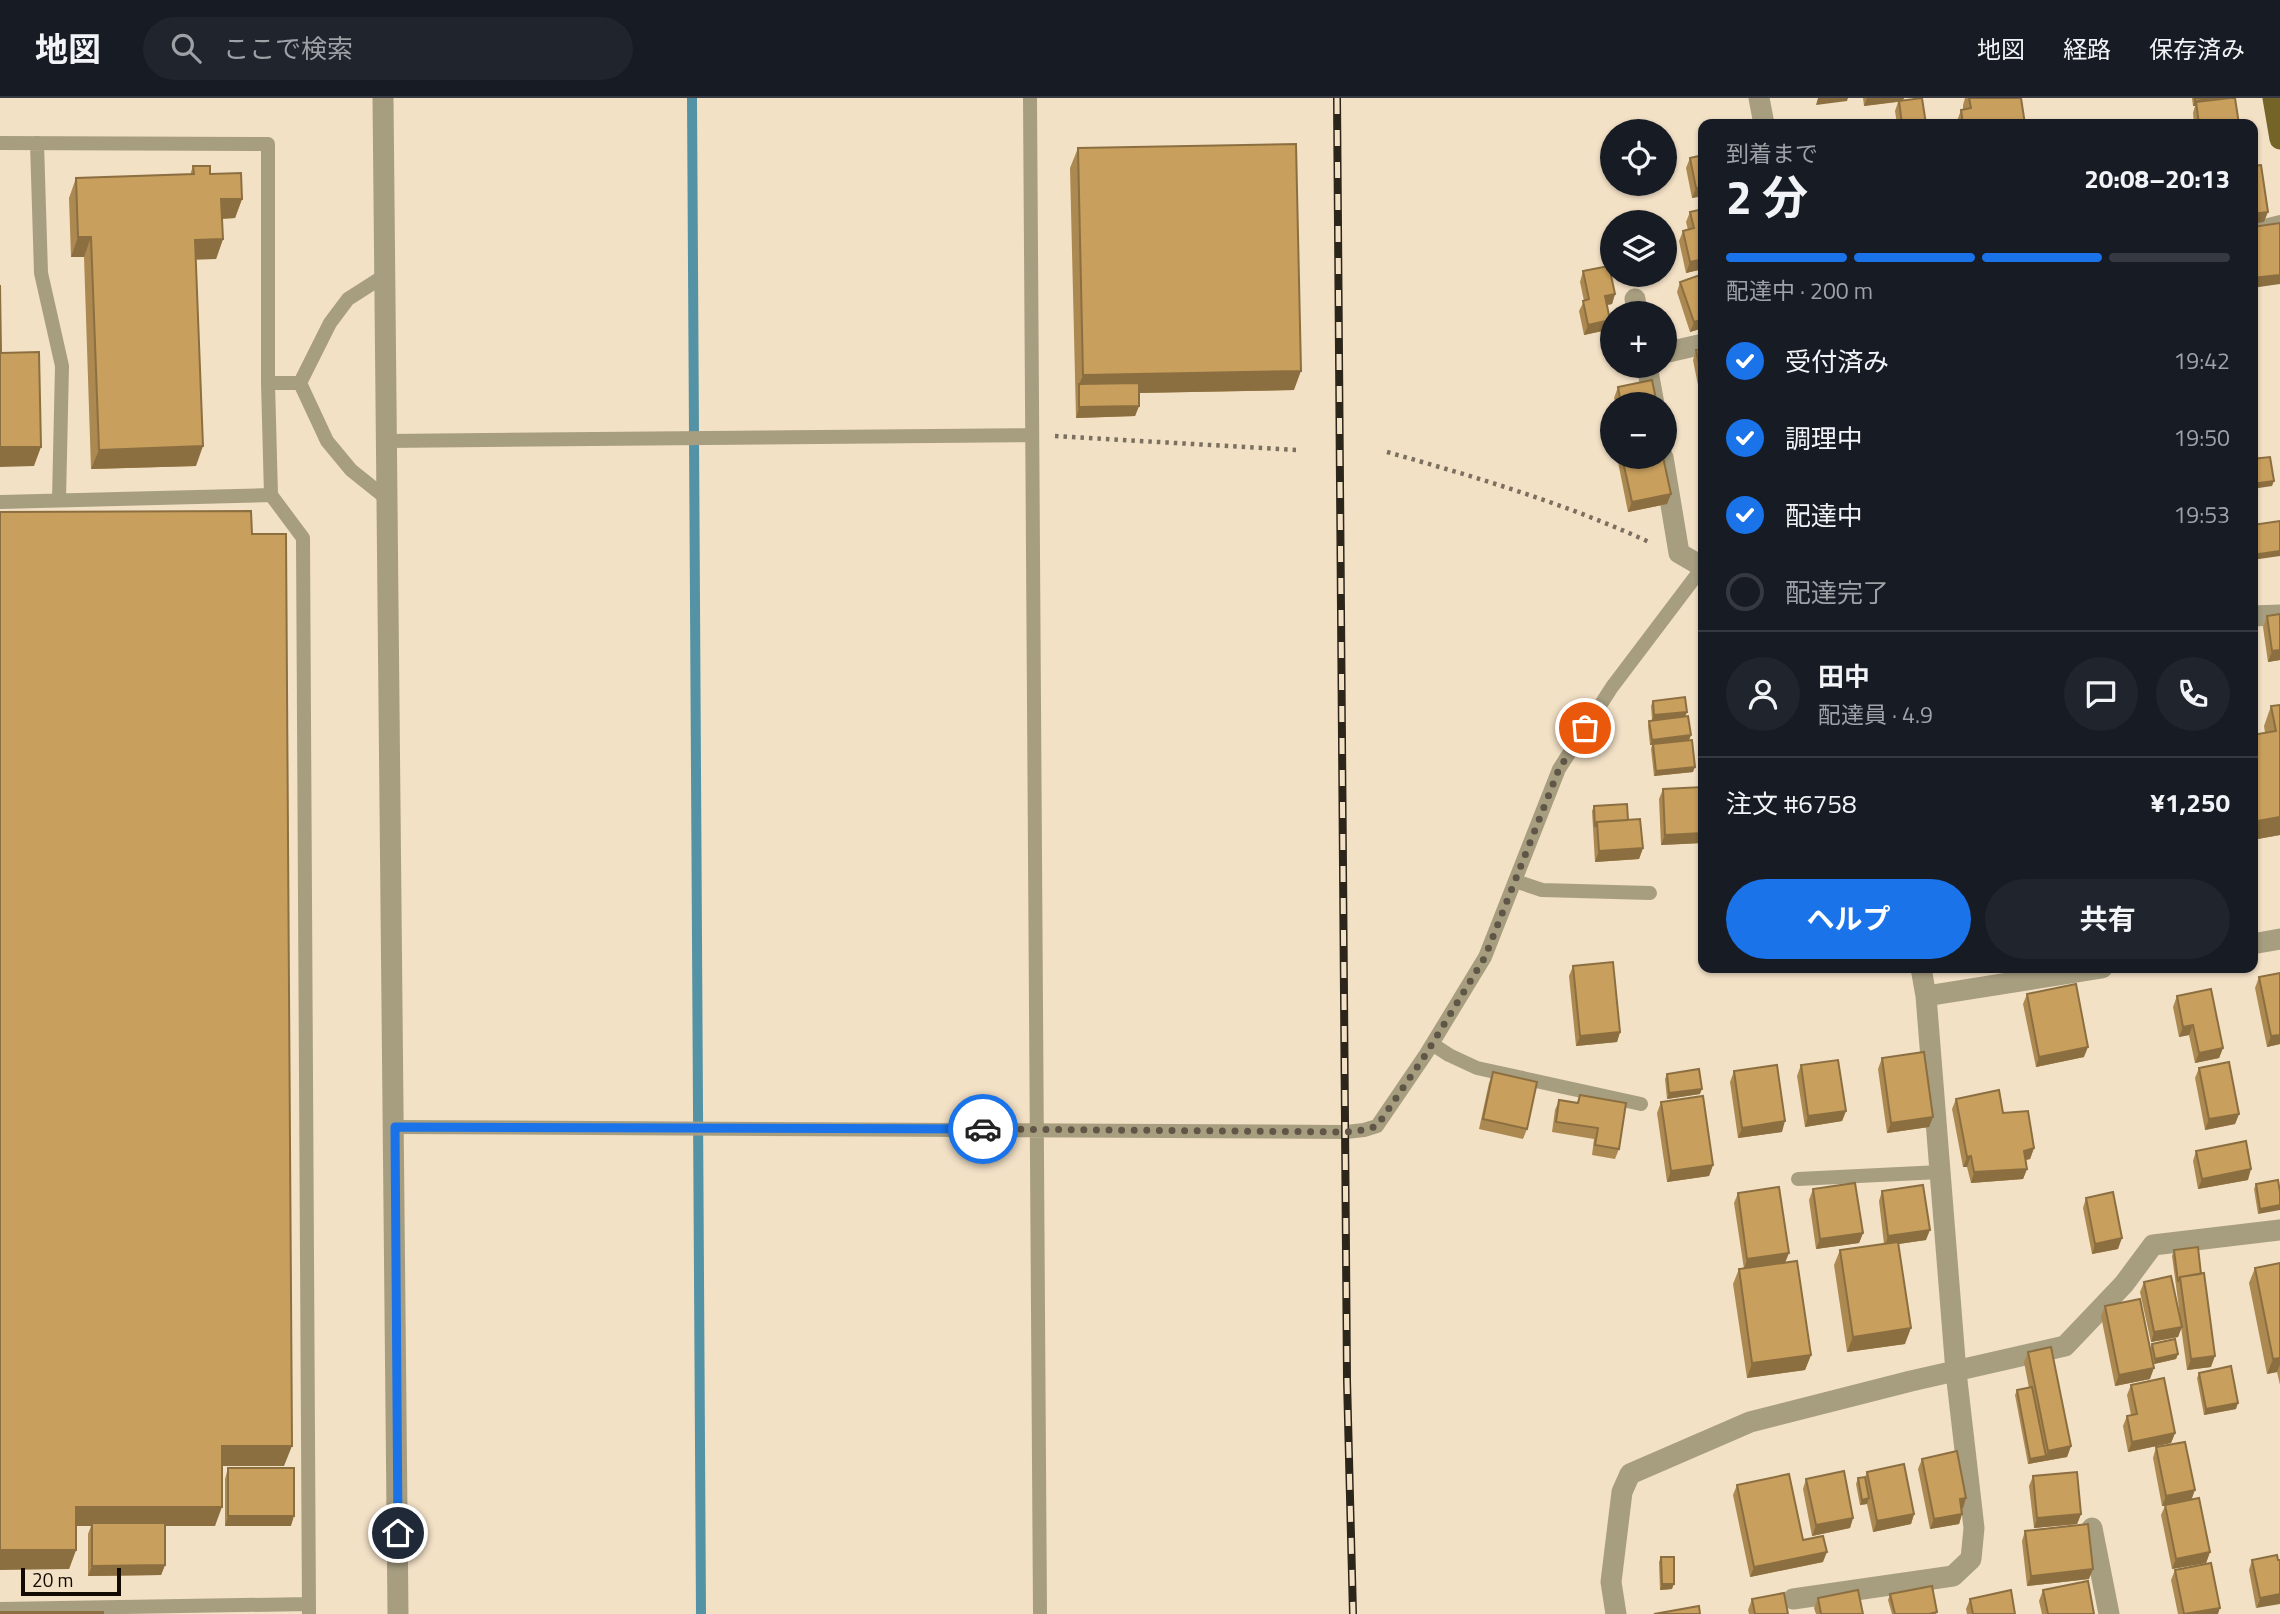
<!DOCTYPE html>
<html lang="ja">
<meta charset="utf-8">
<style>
:root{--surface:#171b24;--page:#20242c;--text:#f1f3f6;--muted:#9ea1a6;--line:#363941;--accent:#1a73e8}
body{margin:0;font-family:"Titillium Web","Noto Sans JP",sans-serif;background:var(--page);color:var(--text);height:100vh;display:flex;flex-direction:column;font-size:26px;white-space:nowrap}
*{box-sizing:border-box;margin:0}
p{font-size:23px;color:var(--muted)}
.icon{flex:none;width:38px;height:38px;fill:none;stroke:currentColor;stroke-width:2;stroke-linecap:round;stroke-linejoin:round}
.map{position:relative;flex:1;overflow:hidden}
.sheet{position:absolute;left:1698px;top:21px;width:560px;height:854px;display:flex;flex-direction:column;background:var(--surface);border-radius:14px;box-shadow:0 2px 5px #0004}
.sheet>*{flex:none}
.controls{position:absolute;left:1600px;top:21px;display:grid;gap:14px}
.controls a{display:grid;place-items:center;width:77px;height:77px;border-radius:50%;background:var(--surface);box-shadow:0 2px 5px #0004;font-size:35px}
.scale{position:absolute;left:21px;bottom:18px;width:100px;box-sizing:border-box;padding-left:7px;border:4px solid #110b03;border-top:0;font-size:19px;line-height:24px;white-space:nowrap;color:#110b03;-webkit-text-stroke:5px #f3e1c6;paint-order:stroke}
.pin{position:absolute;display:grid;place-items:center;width:60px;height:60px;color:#fff;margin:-30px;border:4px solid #fff;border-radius:50%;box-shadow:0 2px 7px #0007}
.courier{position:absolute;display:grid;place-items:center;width:70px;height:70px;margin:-35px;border:5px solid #1a73e8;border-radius:50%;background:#fff;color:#222;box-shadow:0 2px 9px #0007}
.headline em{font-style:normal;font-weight:700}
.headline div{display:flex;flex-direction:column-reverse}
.headline{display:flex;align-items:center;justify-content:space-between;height:119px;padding:0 28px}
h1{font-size:46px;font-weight:700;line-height:52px}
.bar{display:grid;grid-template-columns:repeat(4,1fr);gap:10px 7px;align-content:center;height:84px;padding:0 28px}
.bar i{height:9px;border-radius:5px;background:var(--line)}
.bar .active{background:var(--accent)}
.bar p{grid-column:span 4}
.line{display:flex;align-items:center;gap:18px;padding:0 28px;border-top:2px solid var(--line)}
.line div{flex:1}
.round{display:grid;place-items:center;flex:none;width:74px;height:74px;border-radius:37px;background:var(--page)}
ol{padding:0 28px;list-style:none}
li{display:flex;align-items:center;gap:21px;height:77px}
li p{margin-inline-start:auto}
li .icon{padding:7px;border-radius:50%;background:var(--accent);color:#fff;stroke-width:4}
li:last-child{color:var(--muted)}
li i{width:38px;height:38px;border:4px solid var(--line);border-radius:50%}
.action{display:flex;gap:14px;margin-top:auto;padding:14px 28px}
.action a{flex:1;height:80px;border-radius:42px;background:var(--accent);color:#fff;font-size:28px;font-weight:700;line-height:80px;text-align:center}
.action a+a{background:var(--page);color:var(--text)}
header{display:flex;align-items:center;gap:42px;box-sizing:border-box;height:98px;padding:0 35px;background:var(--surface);border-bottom:2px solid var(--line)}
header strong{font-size:33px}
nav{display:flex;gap:38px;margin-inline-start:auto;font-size:24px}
.search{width:490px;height:63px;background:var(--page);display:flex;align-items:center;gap:18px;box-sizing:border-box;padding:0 24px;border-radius:38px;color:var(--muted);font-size:26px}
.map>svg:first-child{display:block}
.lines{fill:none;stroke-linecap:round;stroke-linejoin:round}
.stream{stroke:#5492a5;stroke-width:10}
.path{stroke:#7b6f5f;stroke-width:4.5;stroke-dasharray:3.5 5;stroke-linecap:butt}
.service{stroke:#a79e80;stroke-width:14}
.minor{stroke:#a79e80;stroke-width:21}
.tertiary{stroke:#a79e80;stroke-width:21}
.primary{stroke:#756427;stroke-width:21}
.rail-casing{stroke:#2c251a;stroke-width:8}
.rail{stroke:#f3e1c6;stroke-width:5;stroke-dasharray:16;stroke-linecap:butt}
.wall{fill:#ac8950}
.shaded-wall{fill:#8c6f41}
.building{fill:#c89f5d;stroke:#8c6f41;stroke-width:2}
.done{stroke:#605647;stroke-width:7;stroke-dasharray:0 12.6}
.route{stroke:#1a73e8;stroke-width:9}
</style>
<header>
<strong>地図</strong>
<div class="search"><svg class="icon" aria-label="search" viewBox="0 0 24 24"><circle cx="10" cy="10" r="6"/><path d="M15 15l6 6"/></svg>ここで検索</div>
<nav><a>地図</a><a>経路</a><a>保存済み</a></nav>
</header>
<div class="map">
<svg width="2280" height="1516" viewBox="0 0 2280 1516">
<rect width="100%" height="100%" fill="#f3e1c6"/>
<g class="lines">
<path class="stream" d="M692,0L701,1516"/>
<path class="path" d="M1055,338L1296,352
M1387,354C1476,379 1564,405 1649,444"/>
<path class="service" d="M1030,0L1040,1516
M0,45L268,46V285L271,397L0,404
M37,45L41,175L62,268L59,401
M2252,131L2280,124
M268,285H300
M300,285L327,343L351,372L386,400
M300,285L330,225L348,201L384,178
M386,343L1032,337
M271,397L303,440L309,1516
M1515,783L1542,792L1650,795
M1432,946L1449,957L1477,970L1641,1006
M395,1029L1346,1034L1364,1032L1377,1028L1426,956L1485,859L1559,671L1612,589L1702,470
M1798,1081L1940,1074
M0,1511L309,1506"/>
<path class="minor" d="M1759,0L1764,26
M1635,201L1637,215
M1664,255L1703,246
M1647,268L1654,306
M1663,359L1679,455L1703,469
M2252,518L2280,517
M2252,846L2280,841
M1926,898L2102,870
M2092,1430L2109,1516
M1793,1501L1953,1478L1971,1461L1974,1430L1956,1274L1926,898L1921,870
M1616,1516L1611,1484L1622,1394L1630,1376L1750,1324L1911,1283L2065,1248L2124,1186L2153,1147L2280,1132"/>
<path class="tertiary" d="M383,0L398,1516"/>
<path class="primary" d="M2273,0L2280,41"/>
<defs>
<path id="rail" d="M1337,0L1347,1282L1353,1516"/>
</defs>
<use href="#rail" class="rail-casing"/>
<use href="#rail" class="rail"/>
</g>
<path class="wall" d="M1863,0H1904L1903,3L1926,26H1897L1895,13L1898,4L1864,8Z
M1965,0H2021L2025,26H1956L1961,12L1963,11V7Z
M2192,0H2235L2239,26H2194L2193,15L2195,8H2193Z
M1078,50L1294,292L1139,295V308L1135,318L1076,320L1070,70Z
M1703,57V98L1692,100L1686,70L1690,60Z
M193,68L210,76L242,101L235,120L222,121L223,141L216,161H196V368L91,371L84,159H71L69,100L76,80L190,77Z
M1703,111V171L1686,175L1679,143L1683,133L1688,132L1686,124L1690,114Z
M1583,173L1615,196L1612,206L1607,207L1610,222L1607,232L1584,237L1579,213L1584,203L1580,184Z
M1680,184L1703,230L1690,234L1677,194Z
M1703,251V312L1693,262L1696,252Z
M1618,289L1657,306H1616L1614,300Z
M1617,359H1663L1671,396L1667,406L1628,414Z
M0,414L284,1368H222L215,1428H165V1467L161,1477L88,1478V1436L91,1428H76V1452L69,1471Z
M2267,518L2280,562L2268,564L2263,529Z
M1653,603L1687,614L1685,618L1691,637L1689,642L1693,674L1654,678L1651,651L1652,647H1650L1648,628L1649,623L1652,622L1651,608Z
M2280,607V737L2252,742V637L2265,635L2264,628L2271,608Z
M1663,691L1702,745L1661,747L1659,701Z
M1594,708L1628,722L1643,750L1639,761L1595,764L1592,713Z
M1573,868L1620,934L1617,944L1576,948L1569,878Z
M2280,875V946L2267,949L2255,890L2259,879Z
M2027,896L2084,959L2036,969L2023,906Z
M2177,898L2223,950L2219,960L2195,965L2189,937L2179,939L2173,909Z
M1882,960L1933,1019L1929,1029L1887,1035L1878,971Z
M1801,967L1846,1013L1842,1023L1805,1029L1797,978Z
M2199,970L2239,1016L2235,1026L2205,1032L2195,980Z
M1734,973L1782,1034L1738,1040L1730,984Z
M1493,974L1527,1031L1523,1041L1479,1031L1489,985Z
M1667,976L1700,996L1667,1001L1665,981Z
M1580,997L1619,1051L1615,1061L1592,1057L1594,1041L1552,1034L1555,1012L1559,1002L1577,1005Z
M1956,1001L2003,1015L2034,1050L2030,1061L2026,1062L2027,1071L2023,1081L1971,1085L1967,1069H1963L1952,1011Z
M1661,1004L1713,1067L1709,1078L1667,1084L1657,1015Z
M2196,1053L2248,1082L2198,1091L2193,1063Z
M2278,1082L2258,1116L2254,1091L2256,1086Z
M1813,1091L1863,1135L1859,1145L1816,1151L1809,1102Z
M1882,1093L1926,1142L1898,1146L1905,1246L1847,1254L1834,1167L1840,1152L1884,1146L1879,1103Z
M1738,1095L1785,1165L1811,1257L1805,1272L1747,1280L1733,1186L1739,1171H1744L1734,1105Z
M2086,1100L2118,1151L2092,1156L2083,1110Z
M2174,1152L2211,1269L2187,1272L2181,1229L2178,1239L2151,1244L2140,1194L2144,1184L2181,1225L2172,1158Z
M2280,1165V1287L2277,1274L2267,1276L2249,1185L2255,1170Z
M2105,1208L2150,1281L2115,1288L2101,1218Z
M2152,1246L2178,1256L2176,1261L2154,1266L2150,1251Z
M2028,1254L2071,1348L2067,1359L2028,1366L2015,1297L2017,1292L2029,1290L2024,1264Z
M2199,1275L2236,1311L2204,1317L2197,1280Z
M2131,1287L2175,1335L2171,1345L2128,1354L2123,1328L2127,1318L2131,1317L2127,1297Z
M2156,1349L2191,1402L2210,1454L2206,1465L2172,1471L2161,1417L2165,1408H2162L2153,1360Z
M1922,1361L1966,1400L1963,1410L1961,1411L1962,1416L1959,1426L1930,1431L1918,1371Z
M228,1370L291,1428H225V1381Z
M1867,1374L1914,1416L1911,1426L1873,1434L1867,1406L1860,1407L1856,1386L1858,1380L1865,1379Z
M2033,1378L2081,1416L2077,1426L2034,1430L2029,1388Z
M1806,1381L1853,1420L1850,1430L1812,1438L1803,1391Z
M1737,1387L1803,1442L1823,1464L1750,1479L1733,1397Z
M2025,1433L2089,1481L2027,1488L2022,1443Z
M2277,1457L2256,1510L2249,1472L2252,1462Z
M1661,1459L1672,1491L1660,1492L1659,1464Z
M2175,1472L2218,1516H2178L2171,1482Z
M2043,1492L2094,1516H2042L2039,1503Z
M1890,1496L1937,1514L1936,1516H1892L1888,1502Z
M1818,1500L1863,1516H1816L1814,1510Z
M1752,1501L1788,1516H1749L1748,1512Z
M1970,1501L2015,1516H1967L1966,1511Z"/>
<path class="shaded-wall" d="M1818,0H1848L1847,3L1816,7Z
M1867,0H1904L1902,3L1864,8Z
M2215,0H2227L2196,4L2195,8H2193L2195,3Z
M1703,89V98L1692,100L1696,90Z
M221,101H242L235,120L214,121Z
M2268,114L2264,124L2252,126V116Z
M78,139H91L84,159H71Z
M223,141L216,161L188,162L195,142Z
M1703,161V171L1686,175L1690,164Z
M2280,177V186L2252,190V180Z
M1615,196L1612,206L1601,208L1605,198Z
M1703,221V230L1690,234L1694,224Z
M1610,222L1607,232L1584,237L1588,227Z
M1301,273L1294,292L1079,296V286L1075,296L1083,277Z
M1139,308L1135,318L1076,320L1079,309Z
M203,348L196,368L91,371L99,352Z
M0,349H41L34,368L0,369Z
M2274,383L2272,388L2252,391V386Z
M1671,396L1667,406L1628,414L1632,404Z
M2280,453V458L2252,462V457Z
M2280,552V562L2268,564L2272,553Z
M1687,614L1685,619L1652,622L1654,617Z
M1691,637L1689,642L1650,647L1652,642Z
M1695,669L1693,674L1654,678L1656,673Z
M2280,719V737L2252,742V724Z
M1703,735L1702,745L1661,747L1665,737Z
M1643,750L1639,761L1595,764L1599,753Z
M2193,927L2189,937L2179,939L2183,929Z
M1620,934L1617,944L1576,948L1580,938Z
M2280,937V946L2267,949L2271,938Z
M2088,949L2084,959L2036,969L2039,959Z
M2223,950L2219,960L2195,965L2199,955Z
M1702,991L1700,996L1667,1001L1669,995Z
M1846,1013L1842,1023L1805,1029L1808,1018Z
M2239,1016L2235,1026L2205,1032L2209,1021Z
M1933,1019L1929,1029L1887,1035L1891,1025Z
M1785,1023L1782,1034L1738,1040L1742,1030Z
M2034,1050L2030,1061L2020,1063L2024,1053Z
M1971,1058L1967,1069H1963L1967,1059Z
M1713,1067L1709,1078L1667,1084L1671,1073Z
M2027,1071L2023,1081L1971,1085L1974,1074Z
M2251,1071L2248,1082L2198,1091L2202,1081Z
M2280,1107V1112L2258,1116L2260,1111Z
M1930,1132L1926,1142L1885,1148L1888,1138Z
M1863,1135L1859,1145L1816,1151L1820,1141Z
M2122,1140L2118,1151L2092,1156L2095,1146Z
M1789,1155L1785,1165L1744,1171L1747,1161Z
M2182,1229L2178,1239L2151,1244L2154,1234Z
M1911,1230L1905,1246L1847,1254L1853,1239Z
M2178,1256L2176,1261L2154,1266L2155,1261Z
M1811,1257L1805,1272L1747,1280L1752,1265Z
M2215,1258L2211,1269L2187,1272L2191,1261Z
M2280,1260V1267L2277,1274L2267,1276L2273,1261Z
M2154,1270L2150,1281L2115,1288L2119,1277Z
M2238,1305L2236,1311L2204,1317L2206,1311Z
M2175,1335L2171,1345L2128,1354L2132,1344Z
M222,1348H292L284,1368H214Z
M2071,1348L2067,1359L2028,1366L2030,1361L2046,1358L2048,1353Z
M2195,1392L2191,1403L2162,1408L2166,1398Z
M1869,1400L1867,1406L1860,1407L1862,1402Z
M1966,1400L1963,1410L1956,1412L1960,1401Z
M76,1409H222L215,1428H92V1425L91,1428H69Z
M1914,1416L1911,1426L1873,1434L1877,1423Z
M1962,1416L1959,1426L1930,1431L1934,1421Z
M2081,1416L2077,1426L2034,1430L2037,1420Z
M228,1418H294L291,1428H225Z
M1853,1420L1850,1430L1812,1438L1816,1427Z
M0,1452H76L69,1471L0,1472Z
M1827,1454L1823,1464L1750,1479L1754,1469Z
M2210,1454L2206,1465L2172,1471L2176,1461Z
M165,1467L161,1477L88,1478L92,1468Z
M2093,1471L2089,1481L2027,1488L2031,1478Z
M1662,1486H1674L1672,1491L1660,1492Z
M2280,1495V1506L2256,1510L2260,1500Z
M2220,1510L2218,1516H2188Z"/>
<path class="building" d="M1922,0L1926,26H1902L1899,3Z
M1969,0H2021L2025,26H1963L1961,12L1971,10Z
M2195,0H2215L2195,3Z
M2230,0H2235L2239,26H2199L2196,4Z
M1296,46L1301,273L1083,277L1078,50Z
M1703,57V89L1696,90L1690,60Z
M2261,67L2268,114L2252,116V68Z
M193,68H210V76L241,75L242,101H221L223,141L195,142L203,348L99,352L91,139H78L76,80L194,76Z
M1703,111V161L1690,164L1683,133L1694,130L1690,114Z
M2280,125V177L2252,180V129Z
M1609,168L1615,196L1605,198L1610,222L1588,227L1583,203L1589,201L1583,173Z
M1703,176V221L1694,224L1680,184Z
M0,187L1,255L39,254L41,349H0Z
M1703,251V284L1696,252Z
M1652,282L1657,306H1621L1618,289Z
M1139,285V308L1079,309V286Z
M1622,359H1663L1671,396L1632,404Z
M2270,359L2274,383L2252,386V361Z
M251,413L252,436H286L292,1348H222V1409H76V1452H0V414Z
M2280,423V453L2252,457V427Z
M2280,516V552L2272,553L2267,518Z
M1685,599L1687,614L1654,617L1653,603Z
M2280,607V719L2252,724V637L2276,633L2271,608Z
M1688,618L1691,637L1652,642L1649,623Z
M1692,642L1695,669L1656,673L1653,646Z
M1703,689V735L1665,737L1663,691Z
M1627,706L1628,722L1597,724L1595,729L1594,708Z
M1640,721L1643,750L1599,753L1597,724Z
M1613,864L1620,934L1580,938L1573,868Z
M2280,875V937L2271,938L2259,879Z
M2076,886L2088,949L2039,959L2027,896Z
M2211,891L2223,950L2199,955L2193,927L2183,929L2177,898Z
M1924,954L1933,1019L1891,1025L1882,960Z
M1838,962L1846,1013L1808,1018L1801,967Z
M2229,964L2239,1016L2209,1021L2199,970Z
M1777,967L1785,1023L1742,1030L1734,973Z
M1699,971L1702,991L1669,995L1667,976Z
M1493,974L1537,984L1527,1031L1483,1021Z
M1999,992L2003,1015L2028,1013L2034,1050L2024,1053L2027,1071L1974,1074L1971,1058L1967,1059L1956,1001Z
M1580,997L1626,1005L1619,1051L1595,1047L1598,1030L1556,1024L1559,1002L1578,1005Z
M1703,998L1713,1067L1671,1073L1661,1004Z
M2246,1043L2251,1071L2202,1081L2196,1053Z
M2278,1082L2280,1094V1107L2260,1111L2256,1086Z
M1855,1085L1863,1135L1820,1141L1813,1091Z
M1923,1087L1930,1132L1888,1138L1882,1093Z
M1779,1089L1789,1155L1747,1161L1738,1095Z
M2113,1094L2122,1140L2095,1146L2086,1100Z
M1898,1144L1911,1230L1853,1239L1840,1152Z
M2198,1149L2201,1176L2180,1179L2178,1184L2174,1152Z
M1797,1163L1811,1257L1752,1265L1739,1171Z
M2280,1165V1260L2273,1261L2255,1170Z
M2204,1175L2215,1258L2191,1261L2180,1179Z
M2171,1178L2182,1229L2154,1234L2144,1184Z
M2140,1201L2154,1270L2119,1277L2105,1208Z
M2175,1241L2178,1256L2155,1261L2152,1246Z
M2051,1249L2071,1348L2048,1353L2028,1254Z
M2231,1268L2238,1305L2206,1311L2199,1275Z
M2164,1280L2175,1335L2132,1344L2127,1318L2137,1316L2131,1287Z
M2032,1289L2046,1358L2030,1361L2017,1292Z
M2185,1344L2195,1392L2166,1398L2156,1349Z
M1957,1353L1966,1400L1960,1401L1962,1416L1934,1421L1922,1361Z
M1904,1366L1914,1416L1877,1423L1867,1374Z
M228,1370H294V1418H228Z
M1844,1373L1853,1420L1816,1427L1806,1381Z
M2077,1374L2081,1416L2037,1420L2033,1378Z
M1789,1376L1803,1442L1823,1438L1827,1454L1754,1469L1737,1387Z
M1865,1379L1869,1400L1862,1402L1858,1380Z
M2199,1400L2210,1454L2176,1461L2165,1407Z
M92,1425H165V1467L92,1468Z
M2088,1426L2093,1471L2031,1478L2025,1433Z
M2277,1457L2278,1462H2280V1496L2260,1500L2252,1462Z
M1661,1459H1674V1486H1662Z
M2211,1465L2220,1510L2184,1516L2175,1472Z
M2088,1483L2094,1516H2048L2043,1492Z
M1932,1488L1937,1514L1929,1516H1895L1890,1496Z
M1858,1492L1863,1516H1821L1818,1500Z
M2011,1492L2015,1516H1973L1970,1501Z
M1784,1495L1788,1516H1755L1752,1501Z
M1699,1508L1700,1516H1654Z
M0,1514H103V1516H0Z"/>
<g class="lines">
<path class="done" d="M983,1031L1346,1034L1364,1032L1377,1028L1426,956L1485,859L1559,671L1585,630"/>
<path class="route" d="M398,1435L395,1029L983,1031"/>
</g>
</svg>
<div class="controls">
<a><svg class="icon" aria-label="locate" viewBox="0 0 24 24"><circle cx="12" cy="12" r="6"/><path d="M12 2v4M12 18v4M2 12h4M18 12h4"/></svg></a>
<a><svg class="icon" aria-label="layers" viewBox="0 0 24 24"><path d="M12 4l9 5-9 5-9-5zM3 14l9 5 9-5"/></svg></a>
<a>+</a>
<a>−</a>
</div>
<div class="scale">20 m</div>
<div class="pin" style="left:1585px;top:630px;background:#ea580c"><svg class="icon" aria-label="bag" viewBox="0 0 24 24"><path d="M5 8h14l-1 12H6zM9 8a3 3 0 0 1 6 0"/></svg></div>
<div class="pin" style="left:398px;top:1435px;background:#1f2937"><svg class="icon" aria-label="home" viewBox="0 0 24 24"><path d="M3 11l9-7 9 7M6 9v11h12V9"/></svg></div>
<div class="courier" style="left:983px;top:1031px"><svg class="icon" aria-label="car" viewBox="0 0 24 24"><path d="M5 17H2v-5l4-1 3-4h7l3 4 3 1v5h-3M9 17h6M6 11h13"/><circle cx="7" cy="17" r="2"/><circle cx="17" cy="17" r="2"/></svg></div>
<section class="sheet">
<div class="headline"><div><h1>2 分</h1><p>到着まで</p></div><em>20:08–20:13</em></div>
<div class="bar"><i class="active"></i><i class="active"></i><i class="active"></i><i></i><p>配達中 · 200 m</p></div>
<ol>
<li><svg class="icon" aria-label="check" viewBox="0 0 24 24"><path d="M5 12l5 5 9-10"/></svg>受付済み<p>19:42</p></li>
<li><svg class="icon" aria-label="check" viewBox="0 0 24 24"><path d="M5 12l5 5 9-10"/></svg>調理中<p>19:50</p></li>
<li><svg class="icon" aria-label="check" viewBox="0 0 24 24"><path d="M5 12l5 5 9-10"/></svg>配達中<p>19:53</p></li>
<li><i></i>配達完了</li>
</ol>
<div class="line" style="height:126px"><a class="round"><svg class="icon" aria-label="person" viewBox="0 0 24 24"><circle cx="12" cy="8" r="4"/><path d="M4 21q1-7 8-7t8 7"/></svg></a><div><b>田中</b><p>配達員 · 4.9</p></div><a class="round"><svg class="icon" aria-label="chat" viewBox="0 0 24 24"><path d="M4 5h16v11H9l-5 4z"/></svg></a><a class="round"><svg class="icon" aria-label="phone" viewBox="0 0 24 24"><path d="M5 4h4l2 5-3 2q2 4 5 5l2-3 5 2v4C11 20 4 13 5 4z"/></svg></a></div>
<div class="line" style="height:91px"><div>注文 #6758</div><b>¥1,250</b></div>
<div class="action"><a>ヘルプ</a><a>共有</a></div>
</section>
</div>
